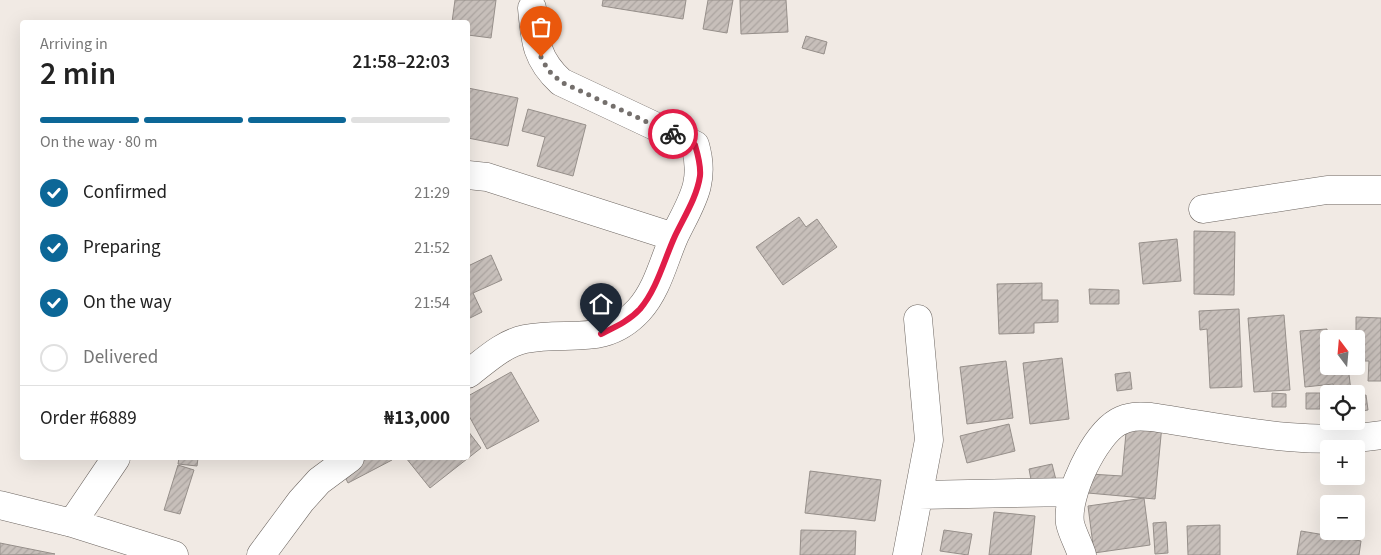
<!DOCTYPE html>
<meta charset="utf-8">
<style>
:root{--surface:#fff;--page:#f6f6f6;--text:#222;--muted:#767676;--line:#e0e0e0;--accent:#0c6797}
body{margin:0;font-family:"Source Sans 3",sans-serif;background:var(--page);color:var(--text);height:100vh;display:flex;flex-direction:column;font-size:19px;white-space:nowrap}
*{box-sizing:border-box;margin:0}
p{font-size:16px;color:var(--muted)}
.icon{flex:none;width:28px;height:28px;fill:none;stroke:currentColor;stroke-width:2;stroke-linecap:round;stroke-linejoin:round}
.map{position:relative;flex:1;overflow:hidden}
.drawer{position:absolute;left:20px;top:20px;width:450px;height:440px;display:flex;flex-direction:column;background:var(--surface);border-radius:5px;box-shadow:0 5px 20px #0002}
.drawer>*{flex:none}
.needle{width:32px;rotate:344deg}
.tools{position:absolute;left:1320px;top:330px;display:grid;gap:10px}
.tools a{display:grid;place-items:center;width:45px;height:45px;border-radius:5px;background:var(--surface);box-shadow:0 5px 20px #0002;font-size:25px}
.pin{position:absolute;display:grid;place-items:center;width:42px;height:42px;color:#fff;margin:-51px -21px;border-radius:50% 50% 50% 0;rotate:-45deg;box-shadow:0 0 5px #0007}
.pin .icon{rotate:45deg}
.courier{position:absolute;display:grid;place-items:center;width:50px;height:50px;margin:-25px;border:4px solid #e11d48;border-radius:50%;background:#fff;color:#222;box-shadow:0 1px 6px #0007}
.summary em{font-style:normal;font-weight:600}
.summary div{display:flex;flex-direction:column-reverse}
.summary{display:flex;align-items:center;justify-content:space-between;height:85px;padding:0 20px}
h1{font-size:32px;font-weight:600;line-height:38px}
.bar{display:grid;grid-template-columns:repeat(4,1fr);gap:8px 5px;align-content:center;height:60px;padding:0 20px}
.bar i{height:6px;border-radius:4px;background:var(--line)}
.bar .active{background:var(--accent)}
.bar p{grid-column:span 4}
.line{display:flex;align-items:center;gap:12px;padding:0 20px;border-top:1px solid var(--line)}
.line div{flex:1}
ol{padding:0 20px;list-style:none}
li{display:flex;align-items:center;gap:15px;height:55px}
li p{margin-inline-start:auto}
li .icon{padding:5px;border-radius:50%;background:var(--accent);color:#fff;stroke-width:4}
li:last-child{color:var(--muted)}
li i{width:28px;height:28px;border:2px solid var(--line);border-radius:50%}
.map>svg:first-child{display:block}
.building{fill:url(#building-hatch);stroke:#968f8a}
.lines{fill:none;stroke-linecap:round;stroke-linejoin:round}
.minor-casing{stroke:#6c6560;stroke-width:29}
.minor{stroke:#fff;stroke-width:28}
.done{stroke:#746f6c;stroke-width:5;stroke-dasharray:0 9}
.route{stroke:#e11d48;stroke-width:6}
</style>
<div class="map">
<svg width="1381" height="555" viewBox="0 0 1381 555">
<defs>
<pattern id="building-hatch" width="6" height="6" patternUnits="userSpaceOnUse" patternTransform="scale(1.25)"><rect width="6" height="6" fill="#c7bfba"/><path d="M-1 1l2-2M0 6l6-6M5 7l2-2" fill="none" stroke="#aba4a0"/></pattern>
</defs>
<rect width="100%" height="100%" fill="#f1eae4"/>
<path class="building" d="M455,0H496L491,38L468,35V22H452Z
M603,0H686L683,19L602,6Z
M708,0H733L727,33L703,29Z
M740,0H786L788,32L741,34Z
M806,36L827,42L824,54L802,48Z
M468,88L518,98L508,146L468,138Z
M528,109L586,125L573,176L537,166L545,137L522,131Z
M799,217L806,227L817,219L837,247L783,285L756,247Z
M1194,231L1235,232L1234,295L1194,294Z
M1177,239L1181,281L1143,284L1139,243Z
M491,255L502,280L473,293L482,312L468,319V266Z
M1042,283V300H1058V322L1034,323V333L999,334L997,284Z
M1089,289L1119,290V304H1090Z
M1239,309L1242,387L1210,388L1207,329L1200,330L1199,311Z
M1284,315L1290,390L1254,392L1248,318Z
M1356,317L1381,318V381H1368L1369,361H1356Z
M1327,329L1329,366H1348L1351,391L1334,392L1333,384L1305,387L1300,331Z
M1062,358L1069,419L1030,424L1023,363Z
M1006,361L1013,418L967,424L960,367Z
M511,372L539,421L487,449L468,414V396Z
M1130,372L1132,389L1117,391L1115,374Z
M1272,393L1286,394V407H1272Z
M1306,393H1320V409H1306Z
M1366,395L1368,410L1356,412V397Z
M1127,422L1162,425L1155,499L1088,493L1090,474L1122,476Z
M1009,424L1015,451L967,463L960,436Z
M468,431L481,448L430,488L406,458H468Z
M179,458H198L197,466L178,464Z
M353,458H391L392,460L348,483L339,465Z
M1052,464L1056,480L1032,485L1029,469Z
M178,465L194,470L180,514L164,510Z
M810,471L881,480L875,521L805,513Z
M1144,498L1150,545L1094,553L1088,506Z
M994,512L1035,516L1031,555H989Z
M1166,522L1168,553L1155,554L1153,523Z
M1220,525V555H1188L1187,526Z
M801,530L856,531L855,555H800Z
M944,530L972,534L968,555L940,551Z
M1301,531L1361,541L1359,555H1297Z
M0,543L55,554L0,555Z"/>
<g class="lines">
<defs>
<path id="minor" d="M468,175L487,177L674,237
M1203,209L1327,190H1381
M468,374C485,361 504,343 525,339C568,330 604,348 639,310C658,289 664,259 675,235C691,202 706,183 695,145L561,82C536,59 535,41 532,8
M919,495L1073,492
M0,505L72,523L174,555
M72,523L116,458
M261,555L301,501L319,481L350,458
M907,555L929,440L918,319
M1082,555C1079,545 1072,533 1070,523C1066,495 1094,436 1118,422C1129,416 1138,416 1151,417C1226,428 1305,447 1381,435"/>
</defs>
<use href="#minor" class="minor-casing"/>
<use href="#minor" class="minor"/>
</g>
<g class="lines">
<path class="done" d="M541,57L548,70L561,82L673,134"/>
<path class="route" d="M601,334C615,327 629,321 640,309C657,289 664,260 675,236C684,217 697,197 700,176C701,166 698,155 695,145L673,134"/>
</g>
</svg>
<div class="tools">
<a><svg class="needle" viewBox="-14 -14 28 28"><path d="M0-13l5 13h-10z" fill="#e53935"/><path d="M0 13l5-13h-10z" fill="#767676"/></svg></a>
<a><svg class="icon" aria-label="locate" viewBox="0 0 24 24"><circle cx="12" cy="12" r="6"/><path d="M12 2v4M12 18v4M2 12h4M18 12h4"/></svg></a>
<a>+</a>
<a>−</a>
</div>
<div class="pin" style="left:541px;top:57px;background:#ea580c"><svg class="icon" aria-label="bag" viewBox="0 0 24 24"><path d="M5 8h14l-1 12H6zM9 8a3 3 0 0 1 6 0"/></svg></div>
<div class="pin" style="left:601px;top:334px;background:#1f2937"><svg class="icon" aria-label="home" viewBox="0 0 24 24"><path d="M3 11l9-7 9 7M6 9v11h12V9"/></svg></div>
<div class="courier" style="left:673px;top:134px"><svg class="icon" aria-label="bike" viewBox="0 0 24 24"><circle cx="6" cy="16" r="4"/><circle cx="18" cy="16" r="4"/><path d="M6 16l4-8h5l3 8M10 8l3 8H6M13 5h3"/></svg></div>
<section class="drawer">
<div class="summary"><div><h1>2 min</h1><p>Arriving in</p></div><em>21:58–22:03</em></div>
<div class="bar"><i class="active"></i><i class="active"></i><i class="active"></i><i></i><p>On the way · 80 m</p></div>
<ol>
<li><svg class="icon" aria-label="check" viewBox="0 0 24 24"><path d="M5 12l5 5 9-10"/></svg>Confirmed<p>21:29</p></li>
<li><svg class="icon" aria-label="check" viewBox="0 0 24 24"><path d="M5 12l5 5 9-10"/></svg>Preparing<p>21:52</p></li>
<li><svg class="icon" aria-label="check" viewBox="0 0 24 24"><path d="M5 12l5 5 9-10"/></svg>On the way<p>21:54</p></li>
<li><i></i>Delivered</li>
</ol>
<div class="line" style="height:65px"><div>Order #6889</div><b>₦13,000</b></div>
</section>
</div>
